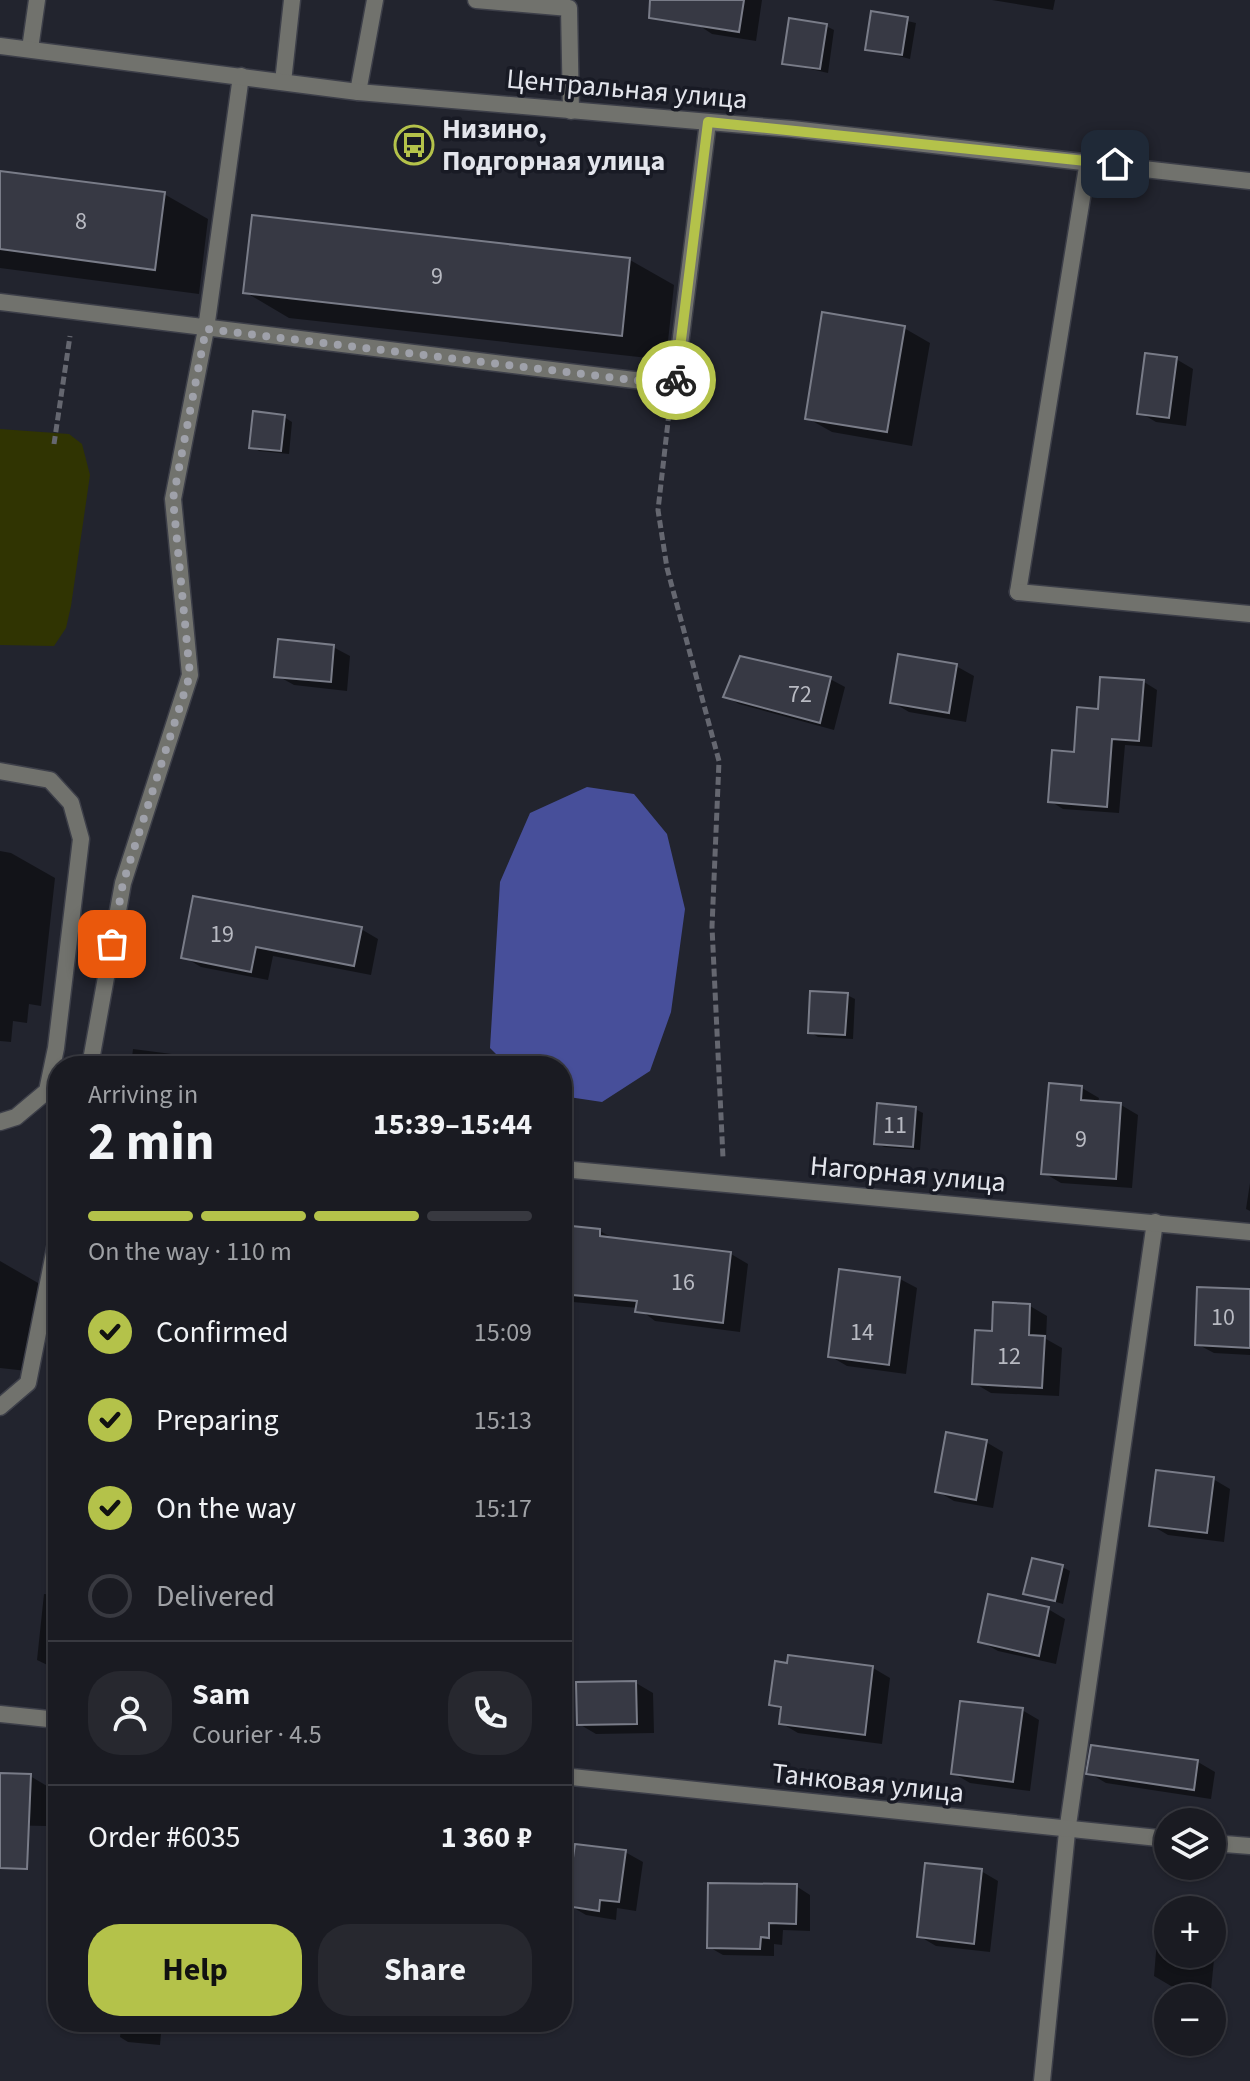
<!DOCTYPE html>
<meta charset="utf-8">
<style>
:root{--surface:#1a1b22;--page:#27282f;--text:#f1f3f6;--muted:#9fa1a5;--line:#383940;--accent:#b4c24a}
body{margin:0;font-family:"Source Sans 3",sans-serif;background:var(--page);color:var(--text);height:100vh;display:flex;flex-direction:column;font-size:30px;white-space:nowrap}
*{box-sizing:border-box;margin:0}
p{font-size:26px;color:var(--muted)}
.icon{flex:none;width:44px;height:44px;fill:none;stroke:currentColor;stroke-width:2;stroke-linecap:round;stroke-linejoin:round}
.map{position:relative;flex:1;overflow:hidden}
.sheet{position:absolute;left:48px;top:1056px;width:524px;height:976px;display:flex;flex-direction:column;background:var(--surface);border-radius:32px;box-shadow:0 2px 6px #0004,0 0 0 2px var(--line)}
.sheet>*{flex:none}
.controls{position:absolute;left:1154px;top:1808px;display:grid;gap:16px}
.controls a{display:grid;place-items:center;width:72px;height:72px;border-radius:50%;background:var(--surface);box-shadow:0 2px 6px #0004,0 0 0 2px var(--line);font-size:40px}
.pin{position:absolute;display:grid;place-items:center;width:68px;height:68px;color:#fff;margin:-34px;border-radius:16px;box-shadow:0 4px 12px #0006}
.courier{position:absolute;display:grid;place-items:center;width:80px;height:80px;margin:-40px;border:6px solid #b4c24a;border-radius:50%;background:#fff;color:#222;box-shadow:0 2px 10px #0007}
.headline em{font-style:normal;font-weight:700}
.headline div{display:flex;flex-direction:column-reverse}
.headline{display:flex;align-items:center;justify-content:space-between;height:136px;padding:0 40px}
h1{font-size:52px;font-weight:700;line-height:60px}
.bar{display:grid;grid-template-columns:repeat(4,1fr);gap:12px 8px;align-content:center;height:96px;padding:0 40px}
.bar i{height:10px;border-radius:6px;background:var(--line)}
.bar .selected{background:var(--accent)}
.bar p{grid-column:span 4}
.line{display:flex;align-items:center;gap:20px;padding:0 40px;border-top:2px solid var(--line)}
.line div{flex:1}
.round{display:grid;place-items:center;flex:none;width:84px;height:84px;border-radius:32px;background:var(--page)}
ol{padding:0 40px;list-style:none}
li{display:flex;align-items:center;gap:24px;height:88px}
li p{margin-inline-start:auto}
li .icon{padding:8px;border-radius:50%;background:var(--accent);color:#111;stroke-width:4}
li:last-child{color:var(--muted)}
li i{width:44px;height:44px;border:4px solid var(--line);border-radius:50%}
.button{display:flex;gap:16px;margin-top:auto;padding:16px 40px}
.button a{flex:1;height:92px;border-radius:32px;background:var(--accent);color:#111;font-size:32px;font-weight:700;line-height:92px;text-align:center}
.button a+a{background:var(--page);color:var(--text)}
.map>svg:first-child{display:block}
.green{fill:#303402}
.water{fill:#474f9a}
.shadow{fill:#0007}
.building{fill:#373944;stroke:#797c88;stroke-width:2}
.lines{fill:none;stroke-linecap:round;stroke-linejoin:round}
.service-casing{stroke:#3d3f49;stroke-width:19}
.minor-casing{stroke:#3d3f49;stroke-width:19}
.tertiary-casing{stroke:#3d3f49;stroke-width:19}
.path{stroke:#656770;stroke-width:5;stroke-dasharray:8 4;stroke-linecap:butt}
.service{stroke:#71726d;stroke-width:16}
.minor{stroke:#71726d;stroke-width:16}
.tertiary{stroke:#71726d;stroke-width:16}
.done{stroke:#9fa1aa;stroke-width:8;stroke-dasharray:0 14.4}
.route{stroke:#b4c24a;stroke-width:10}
.labels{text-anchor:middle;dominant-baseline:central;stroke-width:7;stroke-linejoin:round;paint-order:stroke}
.number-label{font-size:24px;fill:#b8bac2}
.street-label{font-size:28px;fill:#e3e5ec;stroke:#181a24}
.poi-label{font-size:28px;font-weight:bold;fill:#e3e5ec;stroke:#181a24;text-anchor:start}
</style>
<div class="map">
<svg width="1250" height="2081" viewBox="0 0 1250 2081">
<rect width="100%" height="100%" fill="#22242e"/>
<path class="green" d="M0,429L69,434L82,444L90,475L71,606L66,628L54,646L0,645Z"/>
<path class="water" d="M587,787L634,794L667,834L685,909L671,1012L650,1071L602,1102L562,1096V1066H508L490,1048L500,882L530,813Z"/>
<path class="shadow" d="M661,0H762L756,41L712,34Z
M992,0H1055L1053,10Z
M873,13L916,23L910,59L867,48Z
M826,26L834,30L828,73L784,63Z
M0,173L164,194L208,219L199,294L0,268Z
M630,260L674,285L666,360L289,318L245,292Z
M904,328L930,343L912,446L832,432L807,418Z
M1176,359L1193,369L1186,426L1156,422L1139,412Z
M284,417L292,422L289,454L259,451L251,446Z
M333,647L350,656L347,691L294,685L276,675Z
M956,666L974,676L966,722L909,712L892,702Z
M830,679L845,687L834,730L739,704L725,696Z
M1102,679L1144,682L1157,690L1152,747L1125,745L1119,813L1063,809L1050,801L1100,711Z
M0,851L11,853L55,878L41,1006L29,1004L27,1023L13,1021L11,1042L0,1041Z
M361,929L378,939L371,975L273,956L268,980L201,967L184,957Z
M847,995L855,999L853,1039L818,1037L810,1032Z
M133,1049L195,1057L203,1062L239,1066H131Z
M1082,1088L1099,1098L1098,1104L1121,1105L1138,1115L1132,1188L1061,1183L1044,1173Z
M915,1109L923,1113L920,1150L884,1147L876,1143Z
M1250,1183V1211L1246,1209Z
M562,1227L600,1231L616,1240L731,1254L748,1264L740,1332L655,1321L638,1308L562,1301Z
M0,1261L45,1287L36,1372L0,1368Z
M900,1279L917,1288L906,1374L847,1366L830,1356Z
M1250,1291V1355L1214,1353L1197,1344Z
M1030,1306L1047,1316L1046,1339L1062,1348L1059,1396L991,1393L974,1383L993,1333Z
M986,1442L1003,1452L993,1508L954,1501L937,1491Z
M1213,1479L1230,1489L1224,1542L1168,1535L1151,1525Z
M1062,1567L1070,1571L1063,1604L1026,1593Z
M44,1594L58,1595V1670L37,1660Z
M1048,1609L1065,1619L1056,1664L998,1651L980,1641Z
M790,1657L873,1668L890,1678L882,1744L798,1733L781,1723L783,1711L771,1704Z
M636,1683L653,1693L654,1733L596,1734L579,1724Z
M1022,1710L1039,1720L1030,1791L970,1783L953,1773Z
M1198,1762L1215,1772L1211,1799L1106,1783L1089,1773Z
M0,1775L30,1776L47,1786L46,1826L0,1825Z
M625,1852L643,1862L636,1911L617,1908L616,1920L586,1915L569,1905Z
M981,1871L998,1881L990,1952L936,1946L919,1936Z
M796,1886L810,1895V1931L783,1930L782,1945L774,1944V1956L723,1955L709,1947Z
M1159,1916L1168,1917V1954H1212V1927L1217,1929L1211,1990L1171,1986L1154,1976Z
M122,2022H162L160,2045L128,2042L120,2037Z"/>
<path class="building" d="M650,0H744L739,32L649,18Z
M871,11L908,17L902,55L865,50Z
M789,18L827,24L820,69L782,64Z
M0,171L165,192L155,270L0,249Z
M252,215L630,258L622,336L243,293Z
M822,312L905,326L887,432L805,419Z
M1145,353L1177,357L1169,418L1137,414Z
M253,411L285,415L281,451L249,448Z
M278,639L334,645L331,682L274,677Z
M898,654L957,664L949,713L890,703Z
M740,656L831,677L820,723L723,697Z
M1100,677L1144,680L1139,741L1112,739L1107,807L1048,802L1052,750L1074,752L1077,707L1098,709Z
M193,896L362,927L354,966L256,947L251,972L181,958Z
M810,991L848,993L845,1035L808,1033Z
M1049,1083L1082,1086L1081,1100L1121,1103L1116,1179L1041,1174Z
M877,1103L916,1107L913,1147L874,1144Z
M562,1225L600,1229V1236L731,1252L723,1323L635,1312L637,1301L562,1294Z
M839,1269L900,1277L889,1365L828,1357Z
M1197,1287L1250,1289V1348L1195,1345Z
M993,1302L1030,1304L1029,1335L1045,1336L1042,1388L972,1384L975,1330L992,1331Z
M946,1432L987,1440L976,1500L935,1492Z
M1156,1470L1214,1477L1207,1533L1149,1526Z
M1032,1558L1063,1565L1055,1601L1023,1594Z
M988,1594L1049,1607L1039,1656L978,1642Z
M788,1655L873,1666L865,1735L779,1724L781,1707L769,1705L775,1661L787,1663Z
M636,1681L637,1724L577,1725L576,1682Z
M960,1701L1023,1708L1013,1782L951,1774Z
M1091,1745L1198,1760L1194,1790L1086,1774Z
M0,1773L31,1774L27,1869L0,1868Z
M575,1844L626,1850L619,1902L600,1900L599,1911L566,1906Z
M925,1863L982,1869L974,1944L917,1937Z
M708,1883L797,1884L796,1924L769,1923V1938L761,1937L760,1949L707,1948Z"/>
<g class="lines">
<defs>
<path id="service" d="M476,0L569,8L571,111
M30,49L37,0
M283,82L292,0
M358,92L375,0
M0,302L675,385L708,122
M1018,592L1088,161
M0,771L50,780L71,803L81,839L56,1048L47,1091L16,1117L0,1122
M90,1066L123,883L190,675L173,499L206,329L241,76
M0,1407L28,1383L58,1233
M1042,2081L1067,1832L1155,1222"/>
<path id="minor" d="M1018,592L1250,614
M562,1169L1250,1232
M0,1714L58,1720
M562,1776L1168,1839
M1212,1843L1250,1846"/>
<path id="tertiary" d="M0,46L358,92L792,129L1250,181"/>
</defs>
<use href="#service" class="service-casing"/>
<use href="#minor" class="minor-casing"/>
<use href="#tertiary" class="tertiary-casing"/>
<path class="path" d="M669,413L658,510L667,568L719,761L712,927L723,1158
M54,444L70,336"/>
<use href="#service" class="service"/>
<use href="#minor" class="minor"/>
<use href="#tertiary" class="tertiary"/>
</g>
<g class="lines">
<path class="done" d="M112,944L123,883L190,675L173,499L206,329L675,385L676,380"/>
<path class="route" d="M676,380L708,122L1115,164"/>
</g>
<defs>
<symbol id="bus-ring" viewBox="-11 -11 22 22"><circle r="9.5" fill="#181a24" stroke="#b4c24a" stroke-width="1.5"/><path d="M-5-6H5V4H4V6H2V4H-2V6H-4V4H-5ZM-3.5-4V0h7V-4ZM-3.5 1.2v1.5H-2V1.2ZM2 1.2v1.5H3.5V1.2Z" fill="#b4c24a"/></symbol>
</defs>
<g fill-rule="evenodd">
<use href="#bus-ring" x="392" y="123" width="44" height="44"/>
</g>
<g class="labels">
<g class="number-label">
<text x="81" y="221">8</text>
<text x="437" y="276">9</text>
<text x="800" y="694">72</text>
<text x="222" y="934">19</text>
<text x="895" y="1125">11</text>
<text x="1081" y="1139">9</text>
<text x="683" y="1282">16</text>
<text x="1223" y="1317">10</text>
<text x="862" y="1332">14</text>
<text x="1009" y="1356">12</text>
</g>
<g class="street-label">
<text transform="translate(627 89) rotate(5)">Центральная улица</text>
<text transform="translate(908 1174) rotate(5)">Нагорная улица</text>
<text transform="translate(868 1783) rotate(6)">Танковая улица</text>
</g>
<g class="poi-label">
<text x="442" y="129">Низино,<tspan x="442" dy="32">Подгорная улица</tspan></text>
</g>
</g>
</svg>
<div class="controls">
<a><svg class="icon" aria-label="layers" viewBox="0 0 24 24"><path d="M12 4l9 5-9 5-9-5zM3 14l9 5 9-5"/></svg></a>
<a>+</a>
<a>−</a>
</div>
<div class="pin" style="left:112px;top:944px;background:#ea580c"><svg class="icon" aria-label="bag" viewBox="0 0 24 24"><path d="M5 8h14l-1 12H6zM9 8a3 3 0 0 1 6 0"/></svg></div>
<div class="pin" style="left:1115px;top:164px;background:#1f2937"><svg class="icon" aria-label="home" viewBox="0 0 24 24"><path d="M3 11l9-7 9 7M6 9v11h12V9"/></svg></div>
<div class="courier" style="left:676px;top:380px"><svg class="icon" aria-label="bike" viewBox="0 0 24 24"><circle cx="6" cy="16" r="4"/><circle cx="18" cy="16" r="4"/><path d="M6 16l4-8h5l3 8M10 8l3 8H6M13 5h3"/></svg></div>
<section class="sheet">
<div class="headline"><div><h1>2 min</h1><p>Arriving in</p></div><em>15:39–15:44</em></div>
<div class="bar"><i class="selected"></i><i class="selected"></i><i class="selected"></i><i></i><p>On the way · 110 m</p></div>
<ol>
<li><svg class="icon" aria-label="check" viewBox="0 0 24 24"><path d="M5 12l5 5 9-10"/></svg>Confirmed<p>15:09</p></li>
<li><svg class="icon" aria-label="check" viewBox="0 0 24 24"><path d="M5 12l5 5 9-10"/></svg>Preparing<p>15:13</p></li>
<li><svg class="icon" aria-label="check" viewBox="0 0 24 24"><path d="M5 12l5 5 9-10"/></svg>On the way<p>15:17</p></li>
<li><i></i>Delivered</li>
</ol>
<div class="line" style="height:144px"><a class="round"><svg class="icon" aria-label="person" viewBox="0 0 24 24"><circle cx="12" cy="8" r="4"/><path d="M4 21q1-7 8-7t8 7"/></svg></a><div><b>Sam</b><p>Courier · 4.5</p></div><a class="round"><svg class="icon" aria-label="phone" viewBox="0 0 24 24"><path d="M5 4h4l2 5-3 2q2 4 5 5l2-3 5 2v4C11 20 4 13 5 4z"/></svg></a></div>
<div class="line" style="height:104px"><div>Order #6035</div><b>1 360 ₽</b></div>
<div class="button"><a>Help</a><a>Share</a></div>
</section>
</div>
